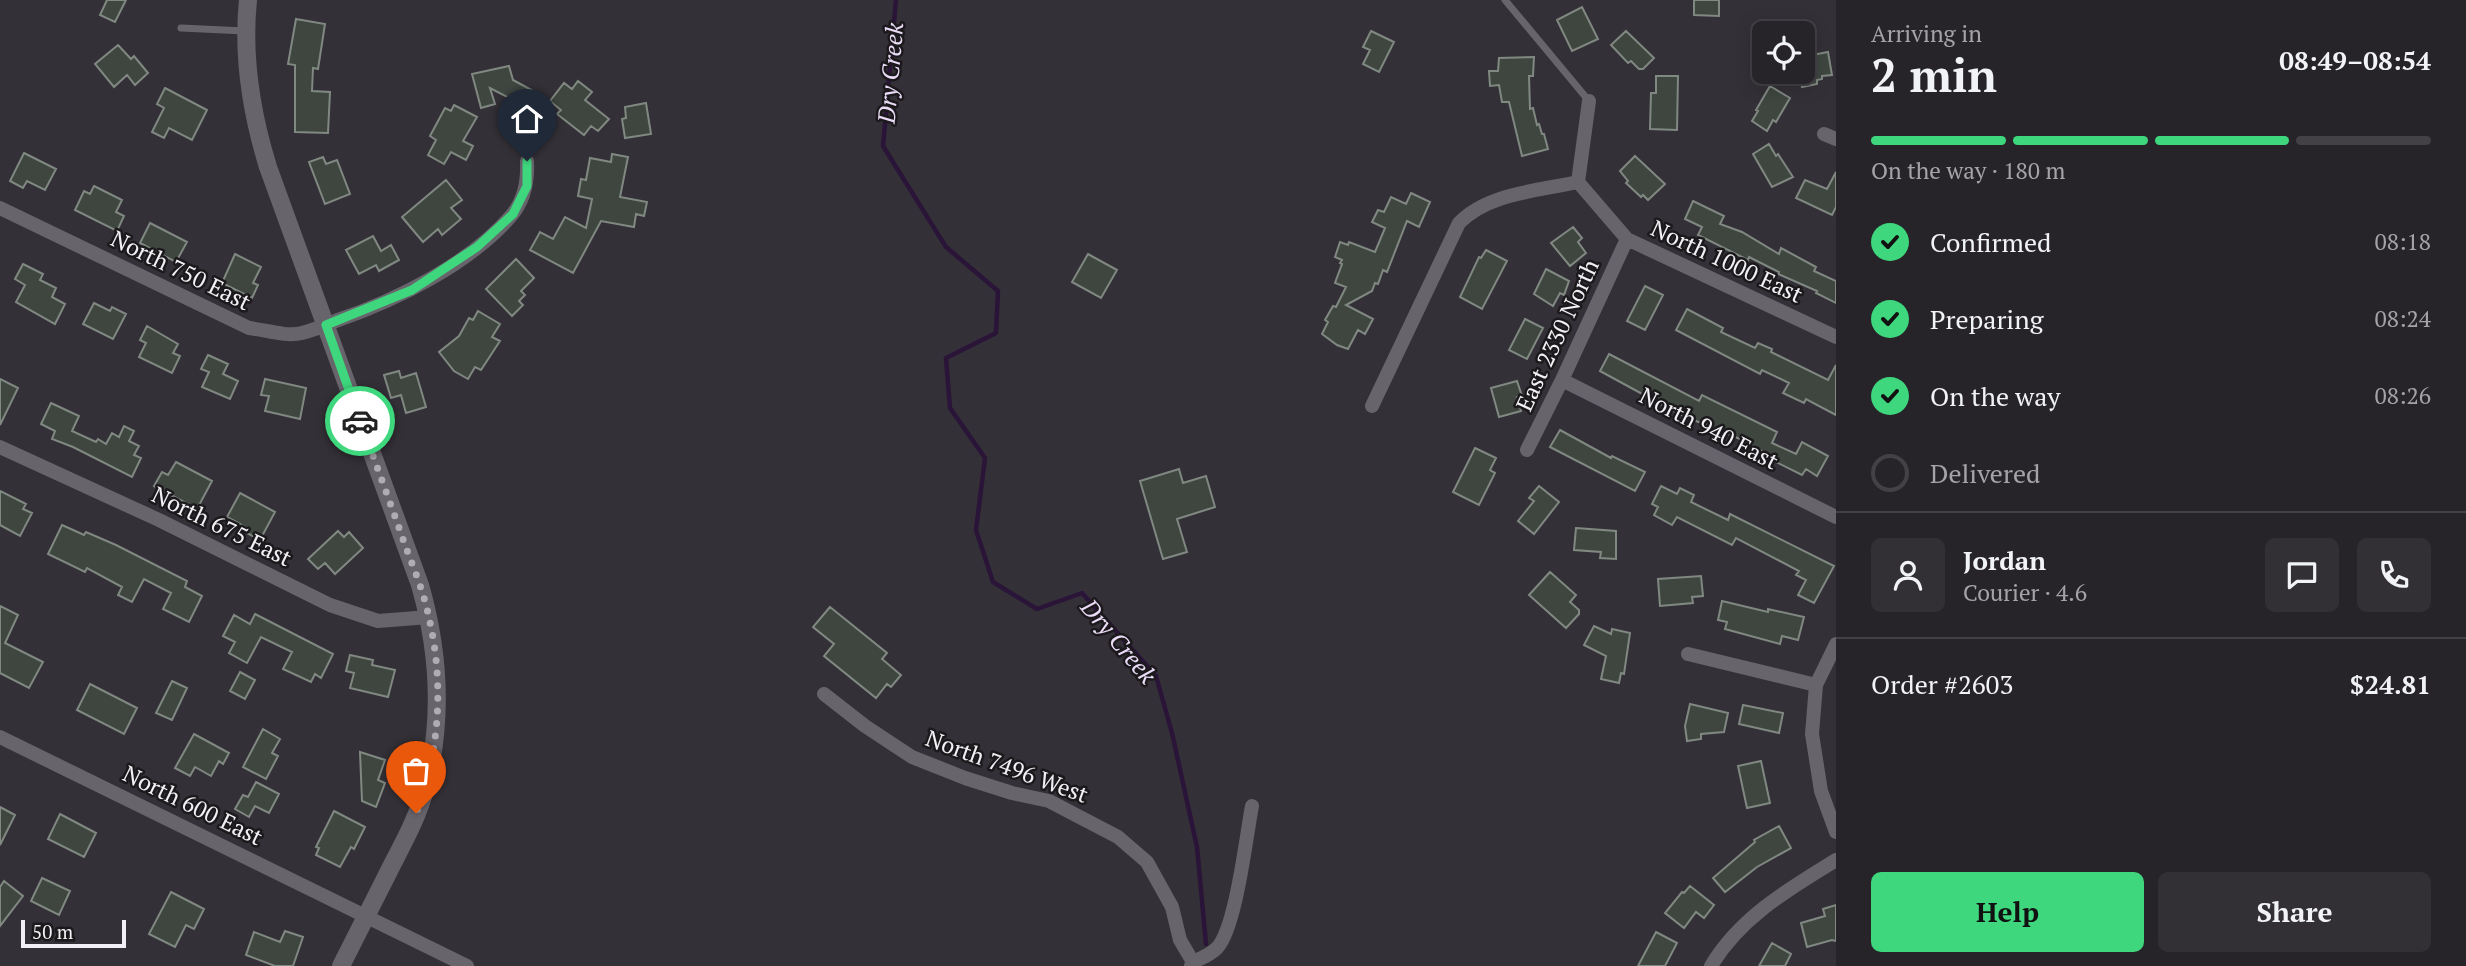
<!DOCTYPE html>
<meta charset="utf-8">
<style>
:root{--surface:#272429;--page:#333035;--text:#f1f3f6;--muted:#a4a4a8;--line:#434146;--accent:#3ed77d}
body{margin:0;font-family:"PT Serif",serif;background:var(--page);color:var(--text);height:100vh;display:flex;flex-direction:column;font-size:26px;white-space:nowrap}
*{box-sizing:border-box;margin:0}
p{font-size:23px;color:var(--muted)}
.icon{flex:none;width:38px;height:38px;fill:none;stroke:currentColor;stroke-width:2;stroke-linecap:round;stroke-linejoin:round}
.map{position:relative;flex:1;overflow:hidden}
.side{display:flex;flex-direction:column;background:var(--surface);width:630px}
.side>*{flex:none}
.tools{position:absolute;left:1752px;top:21px;display:grid;gap:14px}
.tools a{display:grid;place-items:center;width:63px;height:63px;border-radius:10px;background:var(--surface);box-shadow:0 4px 18px #0003,0 0 0 2px var(--line);font-size:35px}
.scale{position:absolute;left:21px;bottom:18px;width:105px;box-sizing:border-box;padding-left:7px;border:4px solid #f2f0f4;border-top:0;font-size:19px;line-height:24px;white-space:nowrap;color:#f2f0f4;-webkit-text-stroke:5px #1b191c;paint-order:stroke}
.pin{position:absolute;display:grid;place-items:center;width:60px;height:60px;color:#fff;margin:-72px -30px;border-radius:50% 50% 50% 0;rotate:-45deg;box-shadow:0 0 7px #0007}
.pin .icon{rotate:45deg}
.courier{position:absolute;display:grid;place-items:center;width:70px;height:70px;margin:-35px;border:5px solid #3ed77d;border-radius:50%;background:#fff;color:#222;box-shadow:0 2px 9px #0007}
.summary em{font-style:normal;font-weight:700}
.summary div{display:flex;flex-direction:column-reverse}
.summary{display:flex;align-items:center;justify-content:space-between;height:119px;padding:0 35px}
h1{font-size:46px;font-weight:700;line-height:52px}
.bar{display:grid;grid-template-columns:repeat(4,1fr);gap:10px 7px;align-content:center;height:84px;padding:0 35px}
.bar i{height:9px;border-radius:5px;background:var(--line)}
.bar .active{background:var(--accent)}
.bar p{grid-column:span 4}
.line{display:flex;align-items:center;gap:18px;padding:0 35px;border-top:2px solid var(--line)}
.line div{flex:1}
.round{display:grid;place-items:center;flex:none;width:74px;height:74px;border-radius:10px;background:var(--page)}
ol{padding:0 35px;list-style:none}
li{display:flex;align-items:center;gap:21px;height:77px}
li p{margin-inline-start:auto}
li .icon{padding:7px;border-radius:50%;background:var(--accent);color:#111;stroke-width:4}
li:last-child{color:var(--muted)}
li i{width:38px;height:38px;border:4px solid var(--line);border-radius:50%}
.action{display:flex;gap:14px;margin-top:auto;padding:14px 35px}
.action a{flex:1;height:80px;border-radius:10px;background:var(--accent);color:#111;font-size:28px;font-weight:700;line-height:80px;text-align:center}
.action a+a{background:var(--page);color:var(--text)}
main{display:flex;flex:1;min-height:0}
.map>svg:first-child{display:block}
.lines{fill:none;stroke-linecap:round;stroke-linejoin:round}
.stream{stroke:#2a1539;stroke-width:4.5}
.building{fill:#3f4640;stroke:#808882;stroke-width:2}
.service{stroke:#68646c;stroke-width:7}
.minor{stroke:#68646c;stroke-width:14}
.tertiary{stroke:#68646c;stroke-width:18}
.done{stroke:#b0adb2;stroke-width:7;stroke-dasharray:0 12.6}
.route{stroke:#3ed77d;stroke-width:9}
.labels{text-anchor:middle;dominant-baseline:central;stroke-width:5;stroke-linejoin:round;paint-order:stroke}
.street-label{font-size:23px;fill:#f2f0f4;stroke:#1b191c}
.water-label{font-size:24px;font-style:italic;fill:#eadcf7;stroke:#1b191c}
</style>
<main>
<div class="map">
<svg width="1836" height="966" viewBox="0 0 1836 966">
<rect width="100%" height="100%" fill="#343037"/>
<g class="lines">
<path class="stream" d="M896,0L883,146L946,247L998,291L996,333L946,358L950,408L985,458L976,530L993,582L1037,609L1082,593L1156,676L1172,733L1197,847L1206,944"/>
</g>
<path class="building" d="M107,0H126L115,22L100,15Z
M1694,0H1719V16L1694,15Z
M1582,7L1598,39L1572,51L1557,20Z
M296,19L325,24L318,69L313,68L312,91L330,92L328,133L295,132V65L288,64Z
M1371,31L1394,42L1379,72L1363,64L1370,50L1363,47Z
M1626,31L1654,58L1643,69H1639L1631,61L1628,63L1611,45Z
M118,45L131,59L134,56L148,73L135,85L127,75L114,87L95,64Z
M1828,52L1832,75L1822,76V79L1817,80V84L1802,87L1799,72H1802V57Z
M1534,57L1533,76H1529L1530,109L1533,108L1537,125L1539,124L1542,134H1544L1548,149L1522,156L1509,102H1502L1499,85L1490,86L1489,71H1498L1499,58Z
M509,66L513,80L537,93L529,108L490,88L495,104L481,108L472,74Z
M1656,76H1678L1677,130L1650,129L1651,93H1656Z
M578,81L592,92L585,100L609,119L598,131L591,126L584,135L557,114L561,110L550,101L564,83L572,89Z
M1770,86L1790,98L1776,122L1773,120L1767,131L1752,121L1758,111L1756,110Z
M165,88L207,110L192,140L169,128L164,138L152,132L164,108L157,104Z
M646,103L651,134L625,138L622,119L626,118L625,107Z
M454,105L477,117L463,141L473,146L466,160L451,152L444,164L428,155L436,140L430,136L445,108L451,111Z
M1769,144L1776,156L1778,154L1793,177L1772,187L1753,154Z
M24,153L56,169L45,190L27,181L23,188L10,181Z
M612,154L628,157L620,197L647,202L644,216L636,214L634,227L601,221L573,273L530,250L540,232L553,239L565,217L586,228L592,199L578,196L581,179L586,180L590,158L611,162Z
M1635,156L1665,184L1648,200L1643,195L1641,197L1626,183L1628,181L1620,171Z
M323,157L326,164L337,160L350,194L325,204L309,162Z
M1836,172V207L1832,215L1796,198L1805,180L1827,189Z
M446,180L462,200L451,208L461,219L442,235L438,229L423,242L402,217Z
M94,186L122,200L116,212L124,216L117,231L75,210L84,191L90,194Z
M1411,193L1430,202L1419,227L1407,221L1387,272L1383,270L1378,284L1375,283L1372,291L1346,305L1373,319L1365,334L1358,330L1348,349L1337,345L1322,334L1328,322L1325,320L1333,306L1336,307L1346,287L1335,283L1342,264L1340,263L1342,260L1335,257L1340,242L1348,245L1349,242L1375,252L1385,228L1372,222L1378,210L1384,212L1391,197L1406,204Z
M1693,201L1724,216L1720,224L1742,232L1779,254L1781,248L1816,267L1814,271L1836,281V303L1816,293L1817,291L1778,274L1779,272L1749,257L1748,260L1698,235L1702,227L1685,219Z
M150,223L187,242L176,262L140,243Z
M1573,227L1582,238L1578,242L1586,253L1570,266L1551,243Z
M373,236L381,251L391,245L399,260L379,271L376,265L359,274L346,250Z
M1486,250L1507,261L1482,309L1460,297L1479,257L1481,258Z
M235,254L261,267L253,283L258,285L252,298L222,283Z
M1088,254L1117,270L1101,298L1072,282Z
M516,259L534,278L521,291L525,295L519,301L523,305L512,316L486,289Z
M23,264L43,274L40,280L56,288L52,297L65,304L55,324L16,302L25,285L15,279Z
M1546,269L1569,281L1564,295L1560,293L1553,306L1534,294Z
M1645,286L1663,295L1645,330L1627,321Z
M94,303L110,311L112,307L126,314L113,339L83,324Z
M1687,309L1723,328L1721,332L1755,348L1758,343L1772,349L1771,352L1828,380L1836,365V415L1806,399L1804,403L1783,393L1789,383L1762,370L1760,374L1676,330Z
M478,311L500,324L492,337L500,341L481,370L475,367L468,379L454,371L439,352L459,336L469,318L473,320Z
M1525,319L1543,328L1527,359L1509,350Z
M147,326L178,344L173,353L180,356L172,373L139,357L146,343L140,340Z
M1609,354L1699,401L1702,395L1777,432L1772,443L1796,454L1802,442L1828,456L1817,476L1806,469L1802,475L1760,454L1762,451L1740,439L1679,414L1600,371Z
M208,355L228,364L223,374L238,381L230,399L202,387L209,372L201,369Z
M399,371L401,378L416,373L426,407L406,413L401,395L391,398L384,375Z
M0,379L18,388L0,425Z
M265,379L306,388L300,419L265,411L269,396L261,395Z
M1517,381L1522,396L1517,397L1521,411L1499,417L1491,388Z
M51,403L79,416L72,431L96,442L98,439L106,444L112,433L119,437L124,426L134,431L129,441L139,446L134,455L141,458L132,477L73,447L52,439L55,431L41,424Z
M1560,430L1611,458L1612,456L1645,472L1635,491L1550,447Z
M1475,448L1496,458L1490,470L1495,473L1479,505L1453,492Z
M176,462L212,481L197,509L154,486L162,472L168,475Z
M1179,469L1183,483L1206,476L1215,507L1177,519L1187,552L1163,559L1140,481Z
M1539,486L1559,502L1534,534L1518,521L1534,501L1529,498Z
M1661,486L1677,494L1680,488L1694,495L1691,502L1728,520L1730,514L1834,566L1814,603L1798,595L1806,580L1796,575L1799,571L1736,538L1732,545L1677,517L1672,525L1654,515L1658,507L1652,504Z
M0,491L26,504L23,509L32,513L20,536L0,525Z
M240,493L275,512L260,540L247,533L249,529L227,517Z
M62,525L84,535L86,532L116,545L187,581L185,587L202,596L189,622L163,609L171,593L144,579L132,602L118,595L122,587L87,568L85,572L48,554Z
M1576,528L1616,531V559L1600,558L1601,552L1574,550Z
M338,531L344,537L349,532L363,548L335,574L325,563L318,569L308,559Z
M1550,572L1576,595L1570,602L1579,610V614L1566,628L1529,595Z
M1701,576L1703,596L1692,597L1693,603L1660,606L1658,579Z
M1722,601L1768,612V609L1804,617L1798,640L1782,636L1780,644L1725,629L1727,622L1718,620Z
M0,606L18,615L5,643L43,662L29,688L0,673Z
M830,607L887,653L882,659L901,675L891,687L887,684L876,698L824,656L834,644L813,627Z
M255,614L333,654L321,678L315,674L311,682L283,669L292,652L261,637L247,663L229,653L235,642L223,636L234,615L250,624Z
M1594,626L1611,634L1612,629L1630,633L1624,674L1621,673L1619,683L1601,679L1606,656L1584,645Z
M350,655L373,660L372,665L395,670L388,697L350,688L354,673L346,671Z
M240,672L255,680L245,699L230,691Z
M172,681L187,688L172,720L156,713Z
M90,684L137,708L124,734L77,710Z
M1690,704L1728,713L1724,732L1701,734V739L1687,741L1685,726Z
M1743,705L1783,713L1779,733L1739,724Z
M263,729L280,739L272,753L278,756L266,779L243,767Z
M194,734L229,753L223,764L219,761L211,776L195,767L190,776L175,768Z
M360,752L385,760L378,780L385,783L376,807L362,801Z
M1761,761L1770,803L1747,808L1738,766Z
M256,782L279,794L269,813L255,806L249,817L235,809L243,795L248,797Z
M0,807L15,815L0,845Z
M334,811L365,827L354,849L351,847L340,867L316,855L319,848L316,847Z
M60,814L96,833L84,857L48,839Z
M1779,826L1791,848L1757,867L1725,892L1713,878L1755,842L1754,840Z
M42,878L70,891L59,915L31,901Z
M4,881L23,896L0,926V887Z
M1690,886L1714,905L1704,918L1696,912L1684,928L1665,913L1682,892L1684,893Z
M171,892L204,909L194,929L186,925L175,947L149,934Z
M1836,905V941L1832,940L1807,947L1801,923L1825,916L1823,909Z
M285,931L303,937L293,966H275L246,955L254,932L280,942Z
M1656,932L1677,943L1665,966H1638Z
M1772,943L1791,954L1785,966H1759Z"/>
<g class="lines">
<path class="service" d="M1505,0L1589,101
M181,28L245,31"/>
<path class="minor" d="M1589,101L1578,182L1627,239L1836,337
M1824,134L1836,139
M0,208L249,328C266,330 286,337 302,333C314,330 326,325 338,320C397,300 469,264 511,216C525,200 528,181 527,161
M1562,380L1836,517
M1372,406L1459,223C1488,193 1538,191 1578,182
M0,447L159,520L330,605L378,621L429,617
M1527,450L1562,380L1627,239
M1836,644L1816,685L1812,734L1821,791L1836,832
M1688,654L1816,685
M824,694L865,726L912,757L965,778L1012,793L1049,801L1118,837L1147,862L1172,907L1180,940L1193,962L1191,966
M0,737L467,966
M1193,962C1202,958 1210,955 1217,948C1236,928 1246,837 1252,806
M1711,966C1740,917 1789,889 1836,860"/>
<path class="tertiary" d="M248,0C242,58 251,112 268,167L420,585C439,651 443,719 426,786C419,814 405,840 392,865C375,899 358,932 341,966"/>
</g>
<g class="lines">
<path class="done" d="M360,421C375,461 390,502 404,542C413,567 424,592 429,618C444,682 440,752 416,813"/>
<path class="route" d="M360,421L326,325L412,290L477,247L513,214L527,186V161"/>
</g>
<g class="labels">
<g class="street-label">
<text transform="translate(1727 261) rotate(25)">North 1000 East</text>
<text transform="translate(181 270) rotate(26)">North 750 East</text>
<text transform="translate(1557 335) rotate(-65)">East 2330 North</text>
<text transform="translate(1709 428) rotate(27)">North 940 East</text>
<text transform="translate(222 526) rotate(26)">North 675 East</text>
<text transform="translate(1007 766) rotate(20)">North 7496 West</text>
<text transform="translate(193 805) rotate(26)">North 600 East</text>
</g>
<g class="water-label">
<text transform="translate(890 73) rotate(-85)">Dry Creek</text>
<text transform="translate(1119 641) rotate(50)">Dry Creek</text>
</g>
</g>
</svg>
<div class="tools">
<a><svg class="icon" aria-label="locate" viewBox="0 0 24 24"><circle cx="12" cy="12" r="6"/><path d="M12 2v4M12 18v4M2 12h4M18 12h4"/></svg></a>
</div>
<div class="scale">50 m</div>
<div class="pin" style="left:416px;top:813px;background:#ea580c"><svg class="icon" aria-label="bag" viewBox="0 0 24 24"><path d="M5 8h14l-1 12H6zM9 8a3 3 0 0 1 6 0"/></svg></div>
<div class="pin" style="left:527px;top:161px;background:#1f2937"><svg class="icon" aria-label="home" viewBox="0 0 24 24"><path d="M3 11l9-7 9 7M6 9v11h12V9"/></svg></div>
<div class="courier" style="left:360px;top:421px"><svg class="icon" aria-label="car" viewBox="0 0 24 24"><path d="M5 17H2v-5l4-1 3-4h7l3 4 3 1v5h-3M9 17h6M6 11h13"/><circle cx="7" cy="17" r="2"/><circle cx="17" cy="17" r="2"/></svg></div>
</div>
<section class="side">
<div class="summary"><div><h1>2 min</h1><p>Arriving in</p></div><em>08:49–08:54</em></div>
<div class="bar"><i class="active"></i><i class="active"></i><i class="active"></i><i></i><p>On the way · 180 m</p></div>
<ol>
<li><svg class="icon" aria-label="check" viewBox="0 0 24 24"><path d="M5 12l5 5 9-10"/></svg>Confirmed<p>08:18</p></li>
<li><svg class="icon" aria-label="check" viewBox="0 0 24 24"><path d="M5 12l5 5 9-10"/></svg>Preparing<p>08:24</p></li>
<li><svg class="icon" aria-label="check" viewBox="0 0 24 24"><path d="M5 12l5 5 9-10"/></svg>On the way<p>08:26</p></li>
<li><i></i>Delivered</li>
</ol>
<div class="line" style="height:126px"><a class="round"><svg class="icon" aria-label="person" viewBox="0 0 24 24"><circle cx="12" cy="8" r="4"/><path d="M4 21q1-7 8-7t8 7"/></svg></a><div><b>Jordan</b><p>Courier · 4.6</p></div><a class="round"><svg class="icon" aria-label="chat" viewBox="0 0 24 24"><path d="M4 5h16v11H9l-5 4z"/></svg></a><a class="round"><svg class="icon" aria-label="phone" viewBox="0 0 24 24"><path d="M5 4h4l2 5-3 2q2 4 5 5l2-3 5 2v4C11 20 4 13 5 4z"/></svg></a></div>
<div class="line" style="height:91px"><div>Order #2603</div><b>$24.81</b></div>
<div class="action"><a>Help</a><a>Share</a></div>
</section>
</main>
